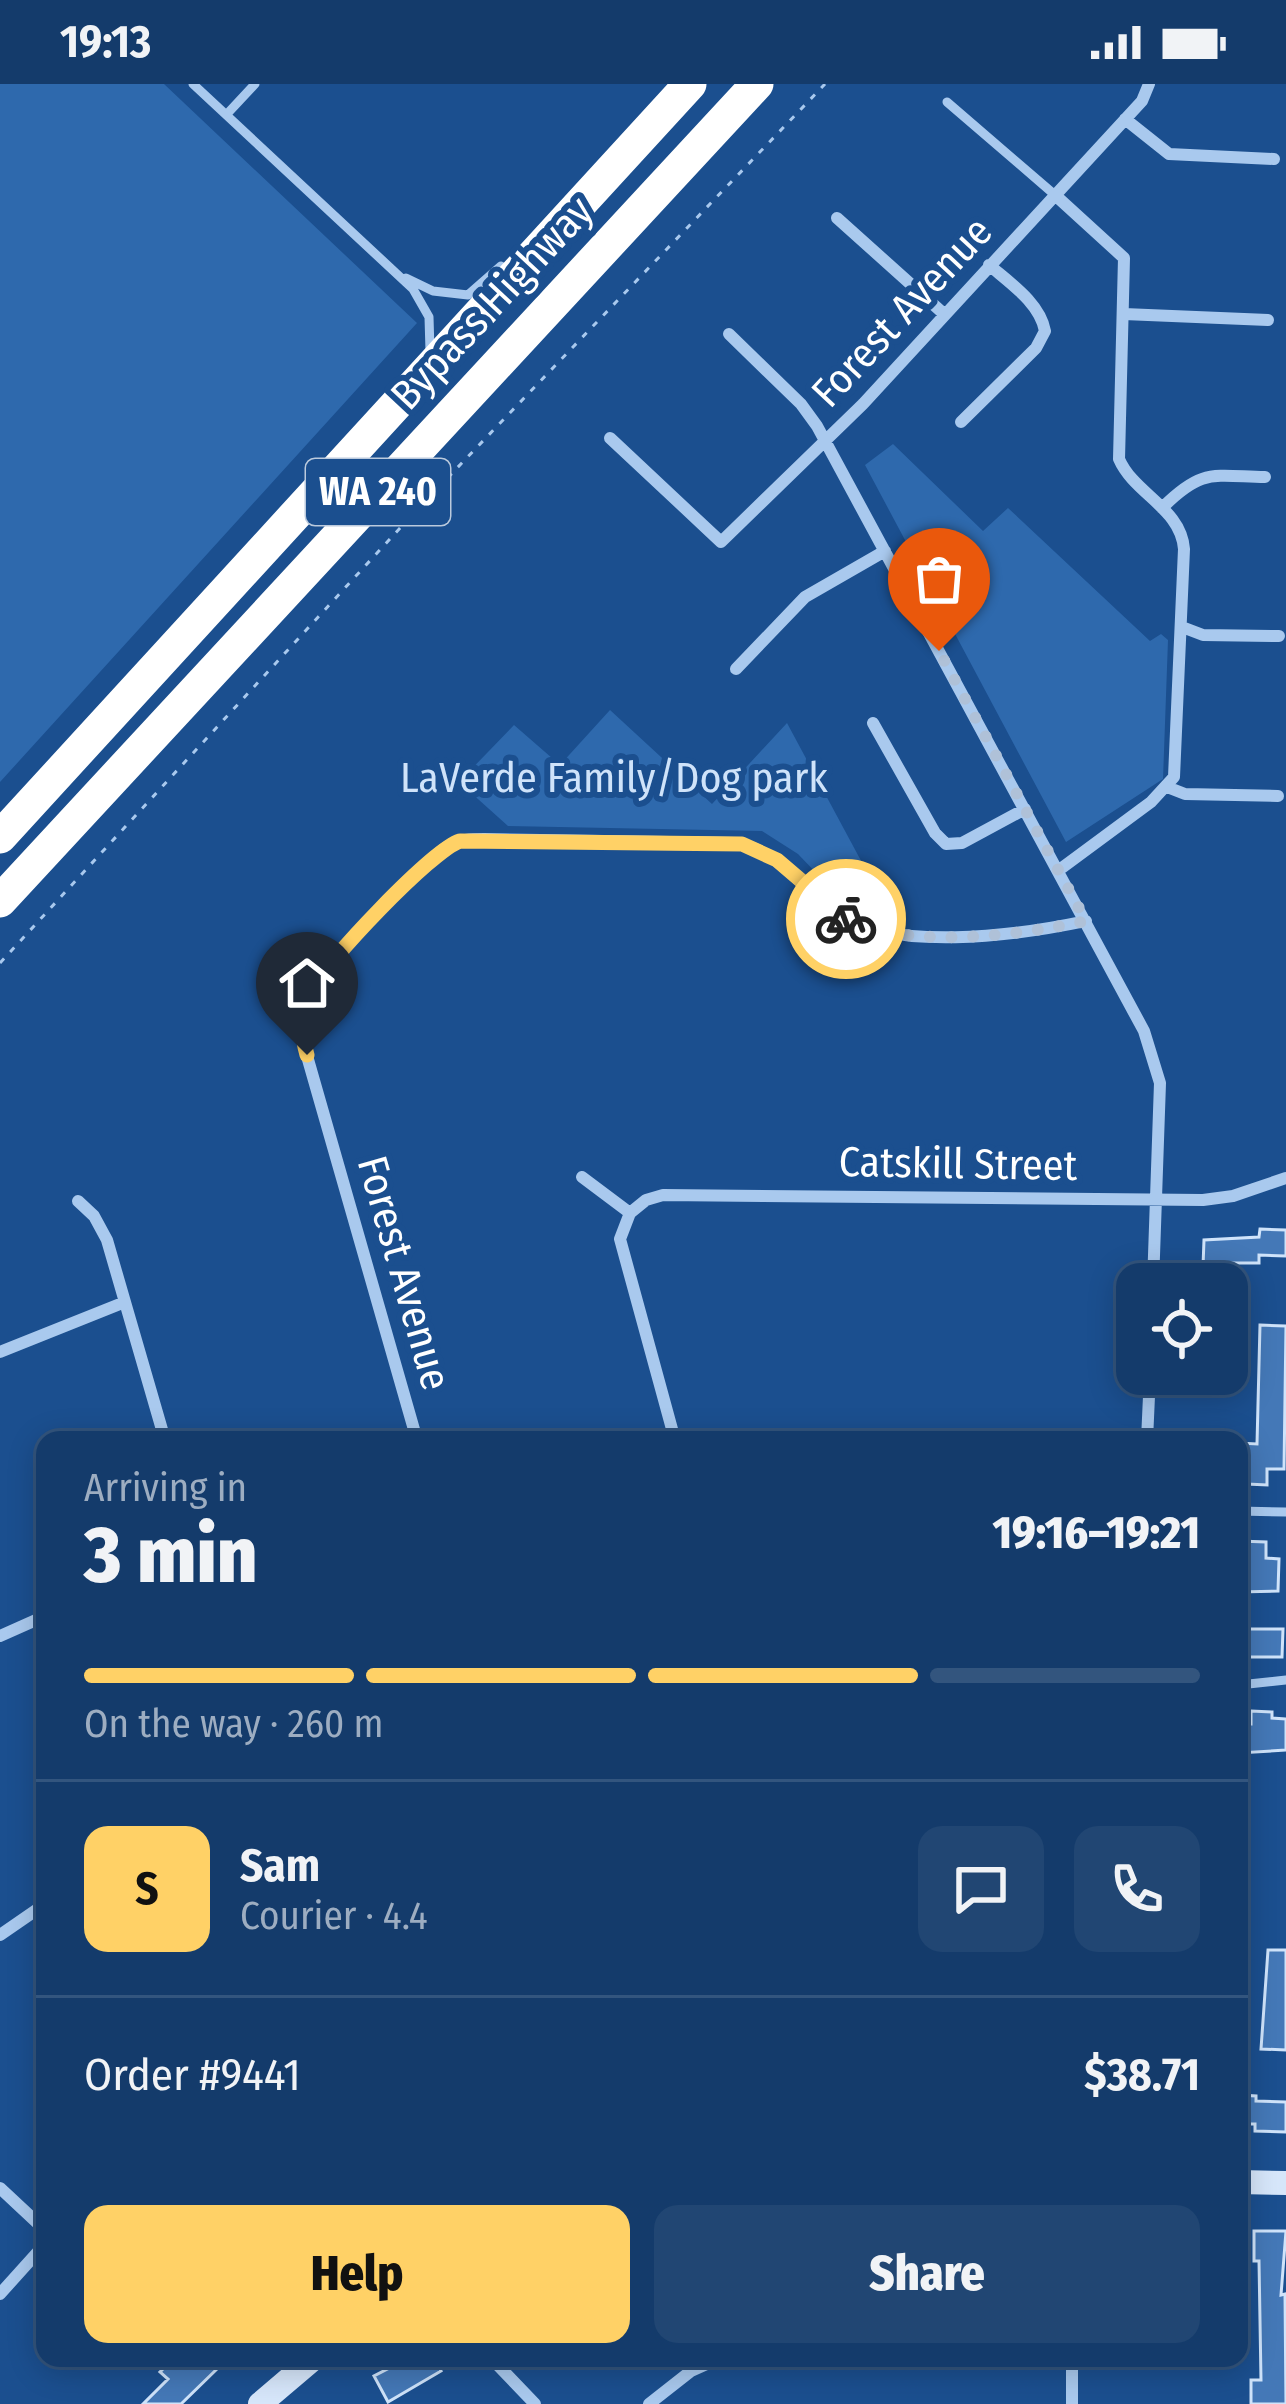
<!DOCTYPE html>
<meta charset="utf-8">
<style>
:root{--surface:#143b6b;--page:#214673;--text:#f1f3f6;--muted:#9dadc1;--line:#33557e;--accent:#ffd166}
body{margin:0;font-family:"Fira Sans Condensed",sans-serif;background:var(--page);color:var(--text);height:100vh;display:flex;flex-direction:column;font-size:45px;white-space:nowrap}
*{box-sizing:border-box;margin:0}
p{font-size:39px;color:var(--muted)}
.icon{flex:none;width:66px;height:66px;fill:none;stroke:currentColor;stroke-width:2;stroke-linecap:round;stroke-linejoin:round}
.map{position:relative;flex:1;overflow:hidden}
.details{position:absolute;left:36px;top:1347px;width:1212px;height:936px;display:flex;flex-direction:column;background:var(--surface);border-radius:24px;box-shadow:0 6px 30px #0003,0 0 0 3px var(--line)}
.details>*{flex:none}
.controls{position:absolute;left:1116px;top:1179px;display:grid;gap:24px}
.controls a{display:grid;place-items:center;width:132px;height:132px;border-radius:24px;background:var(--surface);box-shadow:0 6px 30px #0003,0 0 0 3px var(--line);font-size:60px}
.pin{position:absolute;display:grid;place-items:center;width:102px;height:102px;color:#fff;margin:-123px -51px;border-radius:50% 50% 50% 0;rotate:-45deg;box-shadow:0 0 12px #0007}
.pin .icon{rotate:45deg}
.courier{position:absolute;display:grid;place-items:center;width:120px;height:120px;margin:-60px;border:9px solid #ffd166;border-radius:50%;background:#fff;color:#222;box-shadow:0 3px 15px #0007}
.summary em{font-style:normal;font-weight:800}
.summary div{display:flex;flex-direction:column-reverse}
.summary{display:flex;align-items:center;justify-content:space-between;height:204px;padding:0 48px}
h1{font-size:78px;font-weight:800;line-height:90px}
.bar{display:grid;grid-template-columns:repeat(4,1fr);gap:18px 12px;align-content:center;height:144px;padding:0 48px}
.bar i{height:15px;border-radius:9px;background:var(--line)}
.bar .current{background:var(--accent)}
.bar p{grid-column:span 4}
.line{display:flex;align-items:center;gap:30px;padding:0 48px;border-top:3px solid var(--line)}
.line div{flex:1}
.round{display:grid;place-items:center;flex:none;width:126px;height:126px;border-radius:24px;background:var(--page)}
.button{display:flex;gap:24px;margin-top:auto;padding:24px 48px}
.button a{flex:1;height:138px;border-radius:24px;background:var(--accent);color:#111;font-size:48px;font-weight:800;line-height:138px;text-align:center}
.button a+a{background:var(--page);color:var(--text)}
.status{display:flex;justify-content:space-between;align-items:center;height:84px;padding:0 60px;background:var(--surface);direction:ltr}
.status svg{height:33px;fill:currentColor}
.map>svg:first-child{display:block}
.green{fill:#2e69ad}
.building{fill:#4478b7;stroke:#cfe3fa;stroke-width:3}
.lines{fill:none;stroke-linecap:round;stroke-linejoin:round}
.path{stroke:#a9c9ee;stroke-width:3;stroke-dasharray:6 9;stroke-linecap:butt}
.lane{stroke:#a9c9ee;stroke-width:9}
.street{stroke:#a9c9ee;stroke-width:12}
.secondary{stroke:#d6e6fa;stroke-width:24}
.highway{stroke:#fff;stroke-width:33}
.done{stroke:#afc1d8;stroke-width:12;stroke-dasharray:0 21.6}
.route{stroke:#ffd166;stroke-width:15}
.labels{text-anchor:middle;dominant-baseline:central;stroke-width:12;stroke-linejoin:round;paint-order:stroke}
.shield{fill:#1b4f8f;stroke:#bbcadd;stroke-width:3}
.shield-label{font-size:39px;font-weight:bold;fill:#fff}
.street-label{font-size:42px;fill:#fff;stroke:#1b4f8f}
.park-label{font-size:42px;fill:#cfe3fa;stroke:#1b4f8f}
</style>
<div class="status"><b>19:13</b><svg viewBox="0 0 49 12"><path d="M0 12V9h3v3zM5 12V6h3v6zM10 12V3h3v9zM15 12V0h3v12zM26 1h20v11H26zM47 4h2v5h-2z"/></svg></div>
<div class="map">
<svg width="1286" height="2320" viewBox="0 0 1286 2320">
<rect width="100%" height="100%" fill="#1b4f8f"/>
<path class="green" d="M0,0H164L417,239L0,698Z
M893,360L983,447L1008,424L1150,557L1161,550L1168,556L1163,695L1066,758L865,381Z
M610,626L712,720L787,639L895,840L844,818L798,770L762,747L508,742L459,698L514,641L560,681Z"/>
<path class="building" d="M1260,1145L1286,1146V1172L1259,1171V1179H1232V1183L1203,1182L1204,1156L1259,1153Z
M1260,1241L1286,1242L1284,1385H1267V1401L1247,1400V1389H1239V1359L1257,1360Z
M1239,1457L1266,1458V1474L1279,1475L1278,1507L1239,1508Z
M1249,1545H1283L1282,1573H1239V1548Z
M1251,1627L1272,1628V1634L1286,1635V1666L1239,1669V1640H1251Z
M1268,1866H1286V1966L1261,1965Z
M1239,2011L1256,2012V2017L1286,2018V2048L1255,2047V2040H1239Z
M1254,2147H1286L1281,2211L1285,2210L1286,2320H1251V2296H1261L1259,2177H1254Z
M174,2274H212L220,2282L181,2320H143L168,2295L160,2288Z
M409,2274H434L441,2287L388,2318L374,2292Z"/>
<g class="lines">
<path class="path" d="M0,879L412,431L825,0"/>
<path class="lane" d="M193,0L413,205L429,233L430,267
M947,18L1055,111
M227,30L255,0
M406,194L433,207L468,211L501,182
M1239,1427L1286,1428
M1239,1601L1286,1596
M1239,1803H1246L1239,1880"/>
<path class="street" d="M1125,35L1169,70L1274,75
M1055,111L1124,174L1119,375C1134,410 1181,424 1184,465L1174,693L1151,718L1059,786
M837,134L944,230
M1124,230L1268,236
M729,250L801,320L817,342L1144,947L1160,999L1153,1200
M961,338L1036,264L1045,247C1040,219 1010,199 989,181
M610,354L721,458L863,320L1142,17L1149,0
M1162,424C1202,384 1212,392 1265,393
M1182,543L1203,551L1279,552
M736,585L805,513L885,467
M873,639L935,749L946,760L962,759L1025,725
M1167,703L1185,710L1278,712
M582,1093L630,1129
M78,1117L94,1132L107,1156L165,1356
M0,1268L125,1218
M417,1356L307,972C301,950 300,927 311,907C323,882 424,777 448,762C459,755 472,755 484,755L734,759C779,766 799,801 832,826C889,870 1019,851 1086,837
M675,1356L620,1155L630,1129L646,1116L663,1111L1203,1116L1233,1112L1286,1094
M1147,1356L1150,1290
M0,1552L45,1532
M0,1851L45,1820
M0,2104L45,2146
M0,2210L45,2160
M491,2274L535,2320
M649,2320L691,2287L720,2274
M1072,2320V2274"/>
<path class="secondary" d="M1239,2098L1286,2099
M260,2320L314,2274"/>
<path class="highway" d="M0,753L690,0
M0,817L757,0"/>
</g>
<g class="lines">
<path class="done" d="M846,835C908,866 1020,851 1086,837L939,567"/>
<path class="route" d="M307,971C301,950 301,928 310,908C324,880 432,766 460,757L742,760L777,776L846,835"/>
</g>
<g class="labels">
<rect class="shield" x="306" y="375" width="144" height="66" rx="9"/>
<g class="shield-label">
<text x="378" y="408">WA 240</text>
</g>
<g class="street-label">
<text transform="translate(492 219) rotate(-47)">Bypass Highway</text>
<text transform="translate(902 228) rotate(-47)">Forest Avenue</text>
<text transform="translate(958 1080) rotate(1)">Catskill Street</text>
<text transform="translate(404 1189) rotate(74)">Forest Avenue</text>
</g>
<g class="park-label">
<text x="614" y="694">LaVerde Family/Dog park</text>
</g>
</g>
</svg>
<div class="controls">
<a><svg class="icon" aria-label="locate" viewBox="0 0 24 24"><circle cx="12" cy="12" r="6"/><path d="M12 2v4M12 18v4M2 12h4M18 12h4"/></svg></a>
</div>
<div class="pin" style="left:939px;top:567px;background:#ea580c"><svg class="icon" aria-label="bag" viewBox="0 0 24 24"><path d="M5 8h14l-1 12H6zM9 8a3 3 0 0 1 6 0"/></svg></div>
<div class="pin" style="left:307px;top:971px;background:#1f2937"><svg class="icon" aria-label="home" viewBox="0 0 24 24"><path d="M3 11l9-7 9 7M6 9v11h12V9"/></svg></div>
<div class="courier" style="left:846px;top:835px"><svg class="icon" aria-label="bike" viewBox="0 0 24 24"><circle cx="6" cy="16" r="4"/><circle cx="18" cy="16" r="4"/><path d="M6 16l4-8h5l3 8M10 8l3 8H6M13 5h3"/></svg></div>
<section class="details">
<div class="summary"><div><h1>3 min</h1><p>Arriving in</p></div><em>19:16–19:21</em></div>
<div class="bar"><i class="current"></i><i class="current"></i><i class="current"></i><i></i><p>On the way · 260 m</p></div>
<div class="line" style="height:216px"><b class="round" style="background:var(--accent);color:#111">S</b><div><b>Sam</b><p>Courier · 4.4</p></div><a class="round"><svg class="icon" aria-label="chat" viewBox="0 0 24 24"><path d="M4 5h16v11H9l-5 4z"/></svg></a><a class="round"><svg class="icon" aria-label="phone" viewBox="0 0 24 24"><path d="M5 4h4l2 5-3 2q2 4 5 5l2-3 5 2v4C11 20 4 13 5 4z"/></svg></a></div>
<div class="line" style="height:156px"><div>Order #9441</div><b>$38.71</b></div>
<div class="button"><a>Help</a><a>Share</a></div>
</section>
</div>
